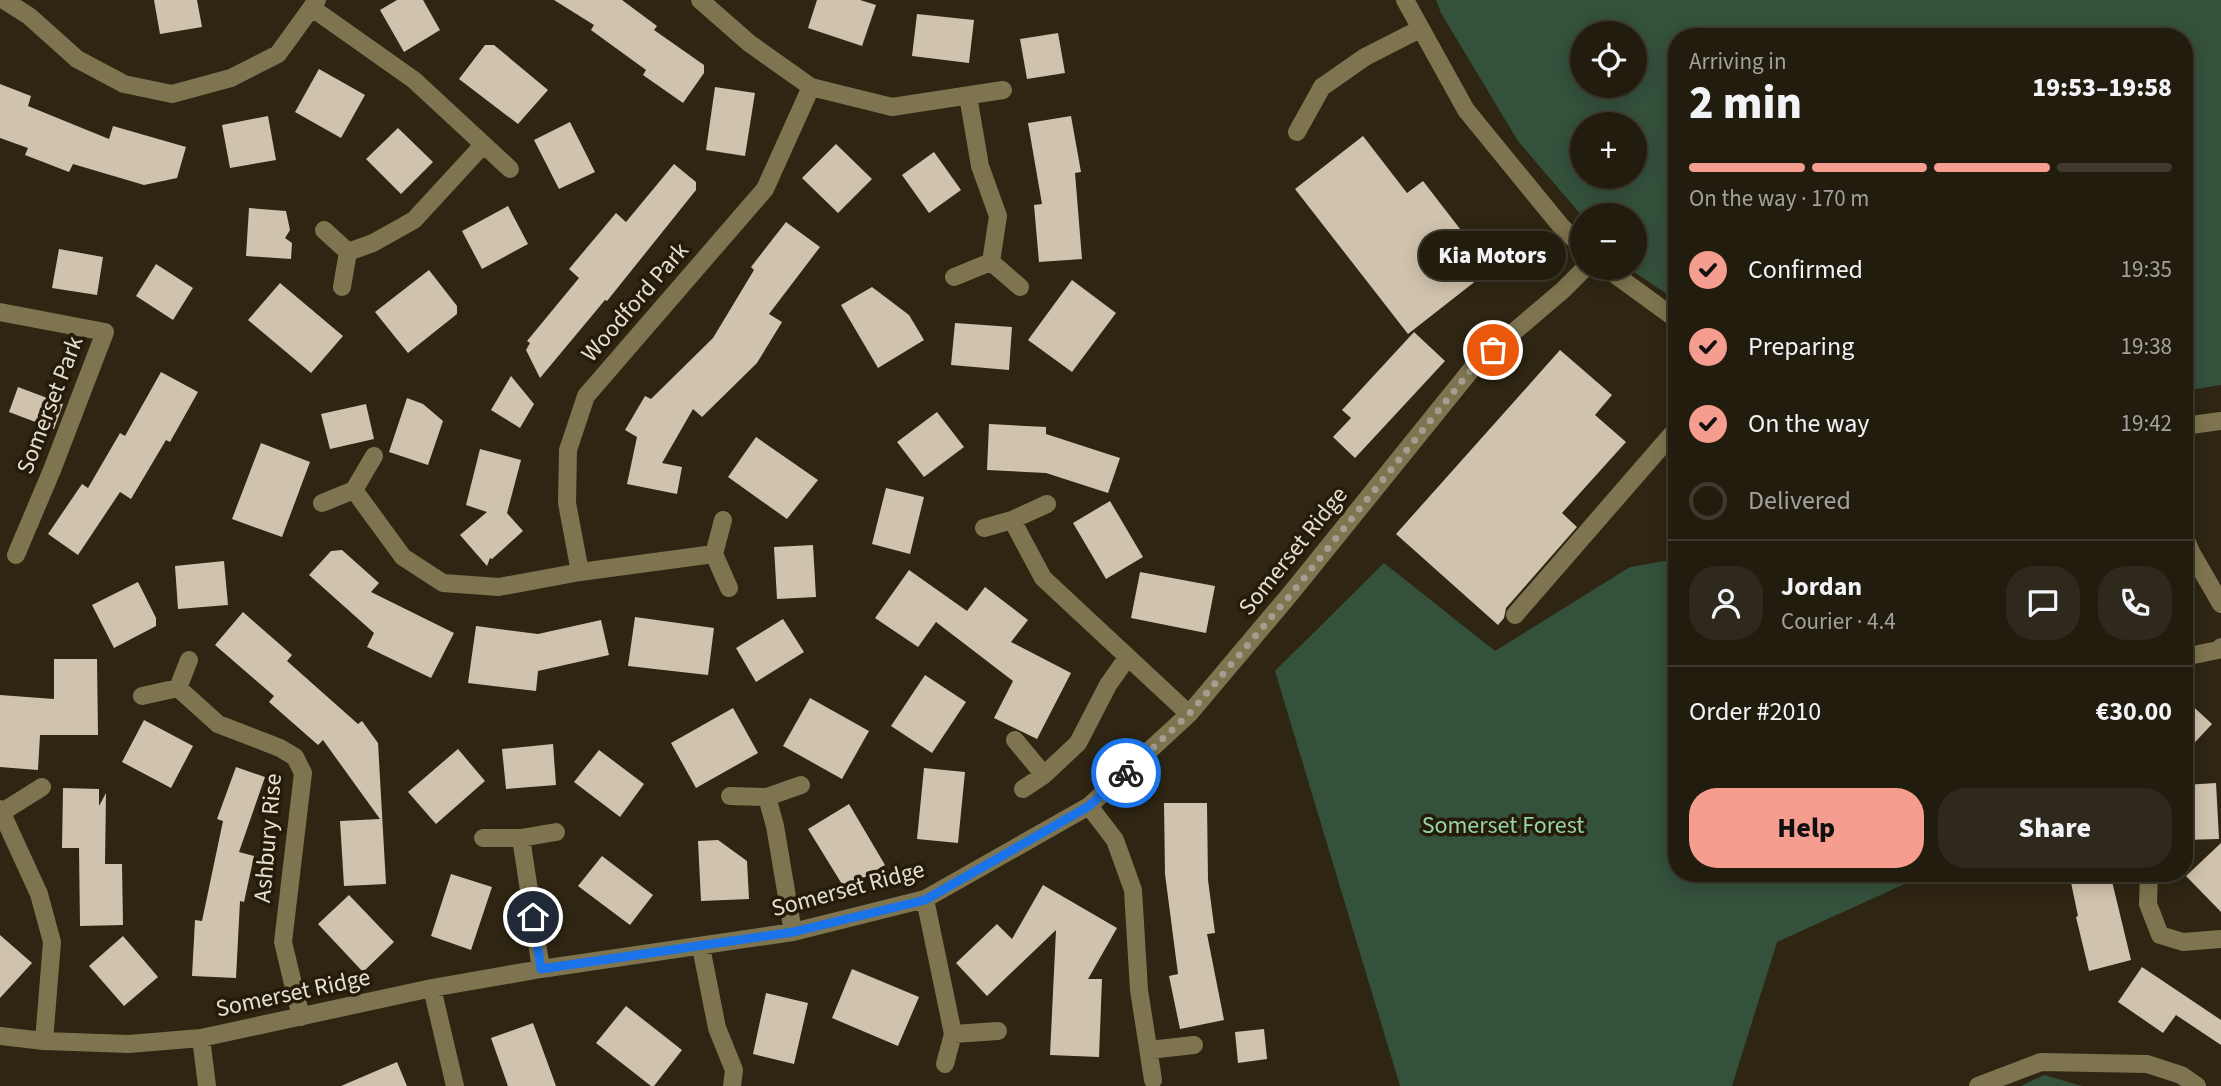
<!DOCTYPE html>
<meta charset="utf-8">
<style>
:root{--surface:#221c0e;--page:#2e291c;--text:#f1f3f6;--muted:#a2a19e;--line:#3f3a2e;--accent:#f59d8e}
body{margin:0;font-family:"Source Sans 3",sans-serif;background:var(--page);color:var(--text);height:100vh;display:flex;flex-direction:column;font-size:26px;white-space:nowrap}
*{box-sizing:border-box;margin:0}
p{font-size:23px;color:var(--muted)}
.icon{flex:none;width:38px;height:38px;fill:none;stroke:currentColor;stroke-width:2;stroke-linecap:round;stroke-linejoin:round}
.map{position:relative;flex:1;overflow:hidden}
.drawer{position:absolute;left:1668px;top:28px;width:525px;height:854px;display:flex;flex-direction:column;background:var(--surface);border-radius:28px;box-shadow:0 4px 18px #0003,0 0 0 2px var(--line)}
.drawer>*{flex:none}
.tools{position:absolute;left:1570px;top:21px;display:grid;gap:14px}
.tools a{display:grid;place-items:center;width:77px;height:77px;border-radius:50%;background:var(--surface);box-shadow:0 4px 18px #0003,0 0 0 2px var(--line);font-size:35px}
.pin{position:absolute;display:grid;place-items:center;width:60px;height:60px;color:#fff;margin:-30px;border:4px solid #fff;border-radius:50%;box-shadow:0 2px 7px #0007}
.courier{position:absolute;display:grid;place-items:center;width:70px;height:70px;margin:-35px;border:5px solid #1a73e8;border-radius:50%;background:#fff;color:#222;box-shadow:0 2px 9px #0007}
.bubble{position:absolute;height:49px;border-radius:24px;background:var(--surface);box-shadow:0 4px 18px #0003,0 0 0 2px var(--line);font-size:23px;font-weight:800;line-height:49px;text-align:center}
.head em{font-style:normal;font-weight:800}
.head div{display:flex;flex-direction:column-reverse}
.head{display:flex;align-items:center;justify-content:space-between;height:119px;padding:0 21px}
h1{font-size:46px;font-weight:800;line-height:52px}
.bar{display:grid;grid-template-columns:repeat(4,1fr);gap:10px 7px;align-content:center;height:84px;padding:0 21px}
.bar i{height:9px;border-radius:5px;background:var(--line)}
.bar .current{background:var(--accent)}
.bar p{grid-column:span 4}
.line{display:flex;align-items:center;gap:18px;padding:0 21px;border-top:2px solid var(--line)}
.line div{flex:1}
.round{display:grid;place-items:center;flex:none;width:74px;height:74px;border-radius:28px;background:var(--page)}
ol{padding:0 21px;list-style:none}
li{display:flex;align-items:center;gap:21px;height:77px}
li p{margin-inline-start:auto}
li .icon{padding:7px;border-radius:50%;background:var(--accent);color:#111;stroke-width:4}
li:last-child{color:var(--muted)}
li i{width:38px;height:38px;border:4px solid var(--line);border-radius:50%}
.button{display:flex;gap:14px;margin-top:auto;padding:14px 21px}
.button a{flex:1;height:80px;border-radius:28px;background:var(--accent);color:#111;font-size:28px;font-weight:800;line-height:80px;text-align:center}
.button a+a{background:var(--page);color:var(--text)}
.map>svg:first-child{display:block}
.green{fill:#34513c;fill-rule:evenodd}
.building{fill:#d0c3ad}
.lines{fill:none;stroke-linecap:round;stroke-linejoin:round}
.minor{stroke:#7e744f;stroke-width:18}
.done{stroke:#a59e90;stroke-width:7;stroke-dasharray:0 12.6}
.route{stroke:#1a73e8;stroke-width:9}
.labels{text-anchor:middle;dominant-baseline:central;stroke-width:7;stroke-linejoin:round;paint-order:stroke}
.street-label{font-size:24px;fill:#e5dfd3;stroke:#251b09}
.park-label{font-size:24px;fill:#97d4a7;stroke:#251b09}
</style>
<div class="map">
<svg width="2221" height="1086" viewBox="0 0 2221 1086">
<rect width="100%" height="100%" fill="#2e2513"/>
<path class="green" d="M1436,0H2221V385L2184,391V37H1676V300L1628,268H1634V215L1582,216L1518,141L1441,13ZM1582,33H1634V86H1582ZM1582,124H1634V177H1582Z
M1676,559V873H1929L1777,942L1732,1086H1400L1275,671L1384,563L1495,651L1630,567Z
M2044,1075L2082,1086H2021Z"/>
<path class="building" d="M154,0H197L202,27L160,34Z
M397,0H423L440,30L404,52L380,10Z
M554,0H622L657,26L654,30L704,65V73L683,103L643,75L646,70L591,30L594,25Z
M817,0H860L876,5L862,46L808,28Z
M917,14L974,20L969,63L912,56Z
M1058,33L1065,73L1027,79L1020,39Z
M485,45H494L548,90L518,124L459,79Z
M319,69L365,95L341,138L295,112Z
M0,84L31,96L28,106L109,139L113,126L186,147L177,178L144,185L73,164L69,172L25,155L28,148L0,138Z
M715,87L755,93L745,156L706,150Z
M268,116L276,160L230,168L222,125Z
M1071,116L1081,172L1075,173L1082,259L1039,262L1034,205L1042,204L1028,123Z
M570,122L595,172L559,189L534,140Z
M398,128L433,162L401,194L366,159Z
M1363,136L1407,193L1423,181L1491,269L1408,334L1295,189Z
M836,144L872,179L838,213L802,178Z
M934,152L961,190L929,213L902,175Z
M674,164L696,182V190L607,301L605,300L540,378L526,350L530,343L527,341L579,278L569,269L616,213L626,222Z
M508,206L528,244L482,269L462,231Z
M249,208L286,211L290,230L285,238L292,243L291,259L246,256Z
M786,222L820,247L769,314L782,322L757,363L702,417L693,409L662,463L682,467L677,494L627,484L637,437L625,430L645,396L651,399L713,338L754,270L751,267Z
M59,249L103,257L97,295L52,288Z
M156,264L193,288L173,320L136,296Z
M429,270L457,306V314L408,353L375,312Z
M1072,280L1116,313L1072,372L1028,340Z
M280,283L343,336L311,373L248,320Z
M872,287L909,315L924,340L878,368L841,305Z
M955,323L1012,327L1009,370L951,365Z
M1414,332L1445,361L1355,458L1333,437L1351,418L1342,410Z
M1560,350L1612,395L1595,415L1626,442L1562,513L1577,527L1506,608L1504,618L1498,625L1396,534Z
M161,372L198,392L170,442L166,440L131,499L120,492L78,555L48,534L82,484L88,488L120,433L125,436Z
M511,376L534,404L520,428L491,410Z
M18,387L63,404L54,429L9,412Z
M407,398L423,404L443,421L428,465L389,452Z
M366,404L374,439L330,449L321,414Z
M937,412L964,447L924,477L897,442Z
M989,424L1046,427V434L1120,458L1108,493L1046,473L987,470Z
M756,437L818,480L787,519L728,477Z
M261,443L310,462L282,537L232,519Z
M480,449L521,460L507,513L523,531L492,559L490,558L487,566L460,535L487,512L466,505Z
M886,488L924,497L910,554L872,544Z
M1110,501L1143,557L1106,579L1073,523Z
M813,545L816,597L777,599L774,547Z
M342,550L379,583L371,592L454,633L431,678L367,647L374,633L309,575L331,551Z
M224,561L228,605L178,609L175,566Z
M909,570L967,611L985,587L1028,620L1011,642L1071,673L1037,739L994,718L1013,681L936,622L918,647L875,618Z
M1140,572L1215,586L1206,633L1131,618Z
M138,582L156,618V626L114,648L92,605Z
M243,612L292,655L287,661L358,724L362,721L378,743L386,884L344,886L340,821L380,819L323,740L318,745L269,702L274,696L215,645Z
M635,617L714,628L708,675L628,666Z
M783,619L804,652L756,682L736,648Z
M601,620L609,655L538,671L536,691L468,683L476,626L538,634Z
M54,659H97L98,735H40L38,770L0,767V695L54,699Z
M925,675L966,702L932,753L891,726Z
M810,698L869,731L842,779L783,746Z
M2184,698L2212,724L2184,754Z
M733,708L758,753L696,788L671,743Z
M144,720L193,746L171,788L122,762Z
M553,744L556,785L506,789L502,749Z
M458,749L485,781L436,824L408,792Z
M599,750L644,784L620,817L574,782Z
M236,767L265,777L239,852L254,856L244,902L240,901L236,978L192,976L195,920L202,921L223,821L217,819Z
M924,768L965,772L958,843L917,839Z
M2216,783L2219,839L2184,840V785Z
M63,788L99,789V806L106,793L105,864H122L123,925L80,926L79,848H62Z
M1164,803H1207L1208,880L1215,933L1207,934L1224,1020L1180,1029L1169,976L1178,974L1165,874Z
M849,804L885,865L845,889L808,829Z
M718,840L747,861L749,899L701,901L698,841Z
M2221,843V912L2186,876Z
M602,856L653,895L630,925L578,886Z
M2069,873H2110L2131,960L2089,971L2076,917L2078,916Z
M451,874L492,887L471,950L431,936Z
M1043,885L1117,928L1088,979H1102L1099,1057L1050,1055L1056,930L987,996L956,963L997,924L1012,939Z
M349,895L394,942L363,972L318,924Z
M0,935L32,963L0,998Z
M123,936L158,977L124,1006L89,966Z
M2142,967L2221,1020V1045L2176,1015L2163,1033L2118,1002Z
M852,969L919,997L898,1046L832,1018Z
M766,993L808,1003L794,1064L753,1054Z
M626,1006L682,1050L654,1086H651L596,1043Z
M533,1023L556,1086H508L491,1038Z
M1264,1029L1267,1059L1238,1063L1235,1032Z
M397,1062L407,1086H341Z"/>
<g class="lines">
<path class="minor" d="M4,0L29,16L77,59L124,84L172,94L231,78L278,54L317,0
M700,0L749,43L811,87L892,107L1003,90
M1405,0L1466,110L1560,225L1582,247
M312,8L414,80L510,169
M968,96L980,166L998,216L991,262
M1297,132L1322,87L1365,57L1420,29
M324,230L348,252L342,287
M348,252L373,243L414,220L483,145
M1606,268L1676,319
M954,277L991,262L1020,287
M0,312L105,332L52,470L16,555
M2184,426L2221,421
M354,490L403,557L443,583L499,587L580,572L714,554
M322,503L354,490L374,456
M723,520L714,554L729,588
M1012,520L1043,578L1189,714
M984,528L1012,520L1047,504
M2184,535L2191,552L2221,604
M580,572L567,503L568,450L586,396L765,189L811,87
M1515,615L1673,433L1676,434
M2184,657L2218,650L2221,647
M178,688L189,660
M142,696L178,688L218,724L280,748L295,757L303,773L283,942L301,1017
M1015,740L1044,775
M1023,789L1044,775L1078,743L1108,685L1127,658
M730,796L767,797L801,785
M767,797L775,826L793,932
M1089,806L1115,840L1133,890L1139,990L1153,1080
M0,809L39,894L52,942L44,1041
M2,812L42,787
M483,838H521L556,832
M521,838L541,969
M2149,873L2148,904L2160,935L2183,942L2221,939
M925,899L953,1034L945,1064
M701,947L717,1028L734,1070L732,1086
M432,988L455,1086
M953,1034L998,1031
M0,1036L44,1041L129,1044L201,1038L432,988L541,969L793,932L925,899L1089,806L1189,714L1291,593L1475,365L1563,290L1585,268
M201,1038L207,1086
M1149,1050L1194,1045
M1978,1086L2041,1062L2147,1064L2181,1075L2197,1086"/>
</g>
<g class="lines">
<path class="done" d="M1126,773L1189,714L1292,593L1475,365L1493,350"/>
<path class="route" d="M533,917L541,969L793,932L925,900L1089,806L1126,773"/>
</g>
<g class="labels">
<g class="street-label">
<text transform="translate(635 302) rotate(-49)">Woodford Park</text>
<text transform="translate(50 405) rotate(-69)">Somerset Park</text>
<text transform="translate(1293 551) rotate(-51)">Somerset Ridge</text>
<text transform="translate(268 838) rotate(-85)">Ashbury Rise</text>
<text transform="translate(848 889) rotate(-15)">Somerset Ridge</text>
<text transform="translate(293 993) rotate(-12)">Somerset Ridge</text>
</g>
<g class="park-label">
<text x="1503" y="825">Somerset Forest</text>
</g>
</g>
</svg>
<div class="tools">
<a><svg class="icon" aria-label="locate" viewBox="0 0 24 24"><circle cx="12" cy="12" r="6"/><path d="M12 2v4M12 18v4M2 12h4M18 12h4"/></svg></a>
<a>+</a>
<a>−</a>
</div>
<div class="pin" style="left:1493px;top:350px;background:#ea580c"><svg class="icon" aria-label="bag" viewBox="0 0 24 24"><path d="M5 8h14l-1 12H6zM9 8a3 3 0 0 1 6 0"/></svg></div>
<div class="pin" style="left:533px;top:917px;background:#1f2937"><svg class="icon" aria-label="home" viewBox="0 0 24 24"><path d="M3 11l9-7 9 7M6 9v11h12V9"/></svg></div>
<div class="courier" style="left:1126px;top:773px"><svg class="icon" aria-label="bike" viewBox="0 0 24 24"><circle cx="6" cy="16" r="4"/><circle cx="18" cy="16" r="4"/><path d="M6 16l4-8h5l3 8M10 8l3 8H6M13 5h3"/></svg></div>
<div class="bubble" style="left:1419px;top:231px;width:147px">Kia Motors</div>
<section class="drawer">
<div class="head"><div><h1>2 min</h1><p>Arriving in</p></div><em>19:53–19:58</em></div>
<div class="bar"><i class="current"></i><i class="current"></i><i class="current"></i><i></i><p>On the way · 170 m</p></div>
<ol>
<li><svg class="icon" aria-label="check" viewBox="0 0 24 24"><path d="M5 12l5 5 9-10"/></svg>Confirmed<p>19:35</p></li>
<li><svg class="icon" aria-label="check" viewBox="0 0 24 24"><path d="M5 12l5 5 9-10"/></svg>Preparing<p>19:38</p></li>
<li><svg class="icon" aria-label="check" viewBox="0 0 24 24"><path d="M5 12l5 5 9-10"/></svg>On the way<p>19:42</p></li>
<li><i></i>Delivered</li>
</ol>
<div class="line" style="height:126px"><a class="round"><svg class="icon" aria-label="person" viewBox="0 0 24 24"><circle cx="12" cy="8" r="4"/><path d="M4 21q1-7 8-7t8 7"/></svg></a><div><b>Jordan</b><p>Courier · 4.4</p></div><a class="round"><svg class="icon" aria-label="chat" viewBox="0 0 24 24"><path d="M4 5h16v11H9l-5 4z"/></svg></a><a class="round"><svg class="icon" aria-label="phone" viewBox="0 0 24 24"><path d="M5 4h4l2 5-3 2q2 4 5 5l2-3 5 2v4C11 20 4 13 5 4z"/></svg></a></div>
<div class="line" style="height:91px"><div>Order #2010</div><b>€30.00</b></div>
<div class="button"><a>Help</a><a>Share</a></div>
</section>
</div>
